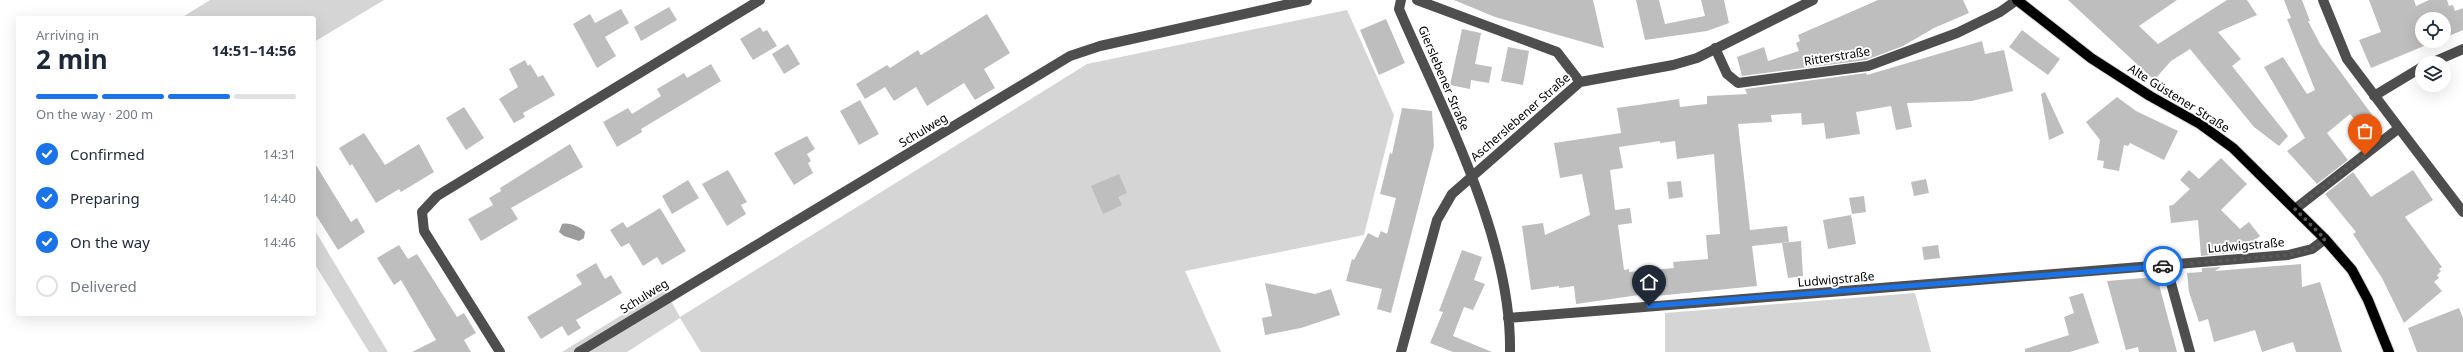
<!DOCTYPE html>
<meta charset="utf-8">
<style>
:root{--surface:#fff;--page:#f2f2f3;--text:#1f2937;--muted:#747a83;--line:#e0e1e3;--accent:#1a73e8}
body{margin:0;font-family:"Noto Sans",sans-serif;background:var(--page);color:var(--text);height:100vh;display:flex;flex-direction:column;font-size:15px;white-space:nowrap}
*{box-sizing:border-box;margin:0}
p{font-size:13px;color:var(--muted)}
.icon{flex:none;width:22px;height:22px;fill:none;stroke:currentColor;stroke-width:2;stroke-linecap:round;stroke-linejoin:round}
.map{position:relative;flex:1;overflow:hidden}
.details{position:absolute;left:16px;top:16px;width:300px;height:300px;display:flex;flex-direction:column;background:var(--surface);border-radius:4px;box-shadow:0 4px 16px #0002}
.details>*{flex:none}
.controls{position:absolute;left:2415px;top:12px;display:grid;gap:8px}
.controls a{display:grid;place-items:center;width:36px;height:36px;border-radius:50%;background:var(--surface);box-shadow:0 4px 16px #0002;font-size:20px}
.pin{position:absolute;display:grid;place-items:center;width:34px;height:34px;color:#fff;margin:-41px -17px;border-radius:50% 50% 50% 0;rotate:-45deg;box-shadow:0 0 4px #0007}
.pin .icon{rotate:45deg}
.courier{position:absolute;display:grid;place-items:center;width:40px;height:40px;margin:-20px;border:3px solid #1a73e8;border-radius:50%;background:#fff;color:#222;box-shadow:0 1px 5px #0007}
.overview em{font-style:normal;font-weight:700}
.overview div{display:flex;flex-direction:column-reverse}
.overview{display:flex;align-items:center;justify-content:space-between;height:68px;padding:0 20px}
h1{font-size:26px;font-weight:700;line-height:30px}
.bar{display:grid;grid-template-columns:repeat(4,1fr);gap:6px 4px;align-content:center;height:48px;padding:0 20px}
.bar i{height:5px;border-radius:3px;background:var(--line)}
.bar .on{background:var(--accent)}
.bar p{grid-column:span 4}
ol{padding:0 20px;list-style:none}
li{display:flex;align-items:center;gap:12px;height:44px}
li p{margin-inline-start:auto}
li .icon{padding:4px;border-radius:50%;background:var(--accent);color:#fff;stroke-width:4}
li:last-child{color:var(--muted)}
li i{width:22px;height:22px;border:2px solid var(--line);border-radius:50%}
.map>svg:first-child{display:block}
.green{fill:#d5d5d5}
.water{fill:#9c9c9c}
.building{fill:#bebebe;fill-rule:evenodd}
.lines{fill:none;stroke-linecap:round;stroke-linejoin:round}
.major-casing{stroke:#dbdbdb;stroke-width:12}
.minor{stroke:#4e4e4e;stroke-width:10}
.major{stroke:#000;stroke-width:10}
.done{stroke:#595959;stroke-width:4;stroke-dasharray:0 7.2}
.route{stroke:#1a73e8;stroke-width:5}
.labels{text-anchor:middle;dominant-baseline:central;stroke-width:4;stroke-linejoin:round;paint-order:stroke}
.street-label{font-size:12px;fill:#000;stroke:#fff}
</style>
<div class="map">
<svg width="2463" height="352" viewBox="0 0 2463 352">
<rect width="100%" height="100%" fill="#fff"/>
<path class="green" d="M210,0H384L314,42V18H181Z
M1347,10L1394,115L1364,235L1185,271L1221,352H701L680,318L627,352H562L664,289L680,317L1087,64Z
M314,229L388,352H369L314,263Z
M1915,293L1931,352H1665V313Z"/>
<path class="water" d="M562,224C569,222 581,227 585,232L584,238L579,241L564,236L559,232Z"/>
<path class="building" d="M1454,0H1593L1604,48L1495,17Z
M1636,0H1659L1665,24L1705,16L1701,0H1724L1729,23L1707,31L1645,40Z
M1878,0H1963L1969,13L1934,28L1903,46L1866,60L1742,76L1737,57L1764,47L1768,61L1799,51L1796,43L1800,41L1798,35Z
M2068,0H2177L2139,26L2158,44L2227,0H2247L2257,15L2218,32L2241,59L2232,66L2288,136L2279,146L2254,127L2190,49L2171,61L2154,80Z
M2284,0H2302L2310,21H2308L2320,44L2381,127L2369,137L2350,114L2327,133L2348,160L2317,184L2287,151L2305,138L2264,67L2283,57L2307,94L2315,90L2287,19L2291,18Z
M2369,0H2414L2416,6L2429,0H2447L2449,6L2453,5L2455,11L2463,8V30L2444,38V19H2422V41H2436L2371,68L2359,40L2381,32Z
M669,7L677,20L641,41L634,27Z
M621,9L629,23L605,37L616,56L597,68L573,24L590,14L595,23Z
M987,14L1010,53L984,69L995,88L975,100L964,83L927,106L916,87L894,101L885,87L865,99L856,84L887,65L890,68L918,50L921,55Z
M1386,19L1405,63L1379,75L1360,30Z
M760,27L763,32L767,30L777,46L753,60L740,39Z
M1462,29L1481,33L1475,64L1492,67L1489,83L1471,80L1470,89L1450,85Z
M2022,30L2060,59L2048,75L2009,47Z
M1982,41L1985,54L2004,50L2013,91L1972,101L1907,103L1912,127L1896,130L1891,106L1856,112L1860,134L1826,139L1824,123L1802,125L1801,113L1771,115L1772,122L1738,124L1750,230L1787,226L1789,242L1752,246L1757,286L1646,297V294L1576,304L1574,286L1559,288V286L1531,290L1522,226L1543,223L1545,235L1590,215L1582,174L1560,178L1554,143L1621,133L1617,108L1679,99L1680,107L1707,104V96L1747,94L1745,89L1866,73L1867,75ZM1660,141V143L1675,141L1677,159L1714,154L1720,234L1706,235L1708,259L1673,262L1674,268L1629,272V269L1624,270L1618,225L1632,223L1630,208L1615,210L1610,170L1623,168L1619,147Z
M788,44L800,64L784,74L772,54Z
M1508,47L1529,51L1523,85L1501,81Z
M525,60L528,66L530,64L538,77L543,75L555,95L523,113L525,117L514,123L499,99L518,87L509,69Z
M711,64L721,81L641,129L642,132L617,147L603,122L628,108L632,114L661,96L657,89L684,73L687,78Z
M2045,92L2064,133L2049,140L2041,94Z
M2117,97L2136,111L2178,131L2164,160L2130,143L2128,146L2124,145L2119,171L2103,168L2104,161L2097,160L2100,140L2086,122Z
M860,100L879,134L859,145L840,111Z
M464,107L484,138L466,150L446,118Z
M1402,108L1432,111L1434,146L1391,313L1377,309L1382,289L1346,281L1352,259L1354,260L1368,233L1378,238L1381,231L1387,234L1396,198L1380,194L1390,153L1392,154Z
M364,133L385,165L419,144L434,172L401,192L399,189L376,203L352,164L350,166L339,148Z
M807,136L815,149L807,154L811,161L808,163L813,173L794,185L774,153Z
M570,144L583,167L511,208L518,219L481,241L468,219L493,205L489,198L501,191L500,188Z
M2221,158L2247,184L2221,210L2240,229L2249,222L2260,236L2239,252L2201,256L2198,220L2171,223L2169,206L2173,205L2190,189L2180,180L2189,170L2199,179Z
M314,162L351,222L357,218L365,232L338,250L314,212Z
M728,170L747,202L741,205L746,214L727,226L702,184Z
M2413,170L2433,200L2405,217L2442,267L2439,269L2441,271L2437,275L2439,278L2434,282L2442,291L2404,323L2382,278L2353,234L2356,232L2325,194L2353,172L2371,197Z
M1119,174L1127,193L1118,197L1122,205L1103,214L1091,186Z
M1926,179L1929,193L1914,196L1911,182Z
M688,180L699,198L672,214L662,196Z
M1681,181L1683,197L1669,199L1667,182Z
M1864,196L1866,212L1852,214L1849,198Z
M660,208L686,251L662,265L657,257L643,266L629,243L621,247L610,230L623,222L627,228Z
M1851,215L1856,244L1828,249L1823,220Z
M1801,241L1803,276L1788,278L1782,243Z
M399,245L408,259L417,254L457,317L464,313L476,333L464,340L471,352H412L436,340L401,280L394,285L377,258Z
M1938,245L1940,258L1924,260L1922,247Z
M1462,250L1482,257L1474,280L1485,284L1473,310L1464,307L1453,336L1492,352H1453L1430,343L1443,312L1439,311Z
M596,263L605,279L611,275L622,293L576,320L581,328L568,336L562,326L541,339L527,317L582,284L576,275Z
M2301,264L2302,287L2320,282L2342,352H2296L2293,342L2262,352L2255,330L2214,342L2208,319L2199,322L2189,292L2187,273L2202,272V268L2221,267L2215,271Z
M2157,277L2177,352H2139L2138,347L2126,350L2107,281Z
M1265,283L1315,294L1331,289L1340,315L1301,328L1265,335L1262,318L1272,316Z
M2083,293L2099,343L2070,352H2025V349L2069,335L2064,317L2074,313L2069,297Z
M2459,308L2463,318V352H2417L2408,328Z"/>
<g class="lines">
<defs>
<path id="major" d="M2017,0L2091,58L2150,96L2200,124L2233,148L2325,239L2352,270L2368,300L2389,352"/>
</defs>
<use href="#major" class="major-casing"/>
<path class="minor" d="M1401,0L1399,9C1443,111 1512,239 1510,352
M1417,0L1557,52L1580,82
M1715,48L1727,74L1738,83L1868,66L1957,33L2000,12L2017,0
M2431,63L2463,49
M2374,96L2422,67
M2399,128L2463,212
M2295,209L2399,128L2347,59L2323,0
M2166,265L2190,352
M1508,318L2288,255L2312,249L2325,239
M500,352L424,231L422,212L437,196L760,0
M579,352L1070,56L1100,46L1307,0
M1401,352L1437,220L1452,194L1580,82L1673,65L1697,58L1813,0"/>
<use href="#major" class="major"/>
</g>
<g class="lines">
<path class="done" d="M2163,266L2288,255L2312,249L2325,239L2295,209L2365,155"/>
<path class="route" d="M1649,306L2163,266"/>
</g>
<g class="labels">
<g class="street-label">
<text transform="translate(1837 56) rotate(-9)">Ritterstraße</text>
<text transform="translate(1444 78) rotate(67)">Gierslebener Straße</text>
<text transform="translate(2179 98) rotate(32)">Alte Güstener Straße</text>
<text transform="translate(1520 117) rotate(-41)">Ascherslebener Straße</text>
<text transform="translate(923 130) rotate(-31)">Schulweg</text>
<text transform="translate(2246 245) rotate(-5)">Ludwigstraße</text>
<text transform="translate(1836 279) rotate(-5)">Ludwigstraße</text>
<text transform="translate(644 296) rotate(-32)">Schulweg</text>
</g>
</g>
</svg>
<div class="controls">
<a><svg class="icon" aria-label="locate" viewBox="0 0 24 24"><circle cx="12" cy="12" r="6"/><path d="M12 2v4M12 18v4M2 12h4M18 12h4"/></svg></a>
<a><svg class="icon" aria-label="layers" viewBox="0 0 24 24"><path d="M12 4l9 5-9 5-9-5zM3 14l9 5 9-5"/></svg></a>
</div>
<div class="pin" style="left:2365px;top:155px;background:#ea580c"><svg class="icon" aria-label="bag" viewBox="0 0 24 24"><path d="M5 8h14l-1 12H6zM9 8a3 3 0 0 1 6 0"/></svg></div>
<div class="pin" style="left:1649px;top:306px;background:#1f2937"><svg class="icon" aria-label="home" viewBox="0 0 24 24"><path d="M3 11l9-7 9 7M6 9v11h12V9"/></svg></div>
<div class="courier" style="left:2163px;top:266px"><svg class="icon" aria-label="car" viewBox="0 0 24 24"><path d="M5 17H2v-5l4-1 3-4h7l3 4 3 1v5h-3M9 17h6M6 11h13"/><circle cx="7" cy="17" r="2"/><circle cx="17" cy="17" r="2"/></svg></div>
<section class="details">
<div class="overview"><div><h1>2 min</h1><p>Arriving in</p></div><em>14:51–14:56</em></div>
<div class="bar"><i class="on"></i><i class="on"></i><i class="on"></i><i></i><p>On the way · 200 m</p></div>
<ol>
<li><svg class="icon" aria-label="check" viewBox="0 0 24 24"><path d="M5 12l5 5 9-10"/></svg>Confirmed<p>14:31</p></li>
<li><svg class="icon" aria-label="check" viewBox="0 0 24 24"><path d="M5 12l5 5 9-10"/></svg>Preparing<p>14:40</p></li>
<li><svg class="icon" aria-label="check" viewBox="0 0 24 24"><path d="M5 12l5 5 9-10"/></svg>On the way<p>14:46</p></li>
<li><i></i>Delivered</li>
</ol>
</section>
</div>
